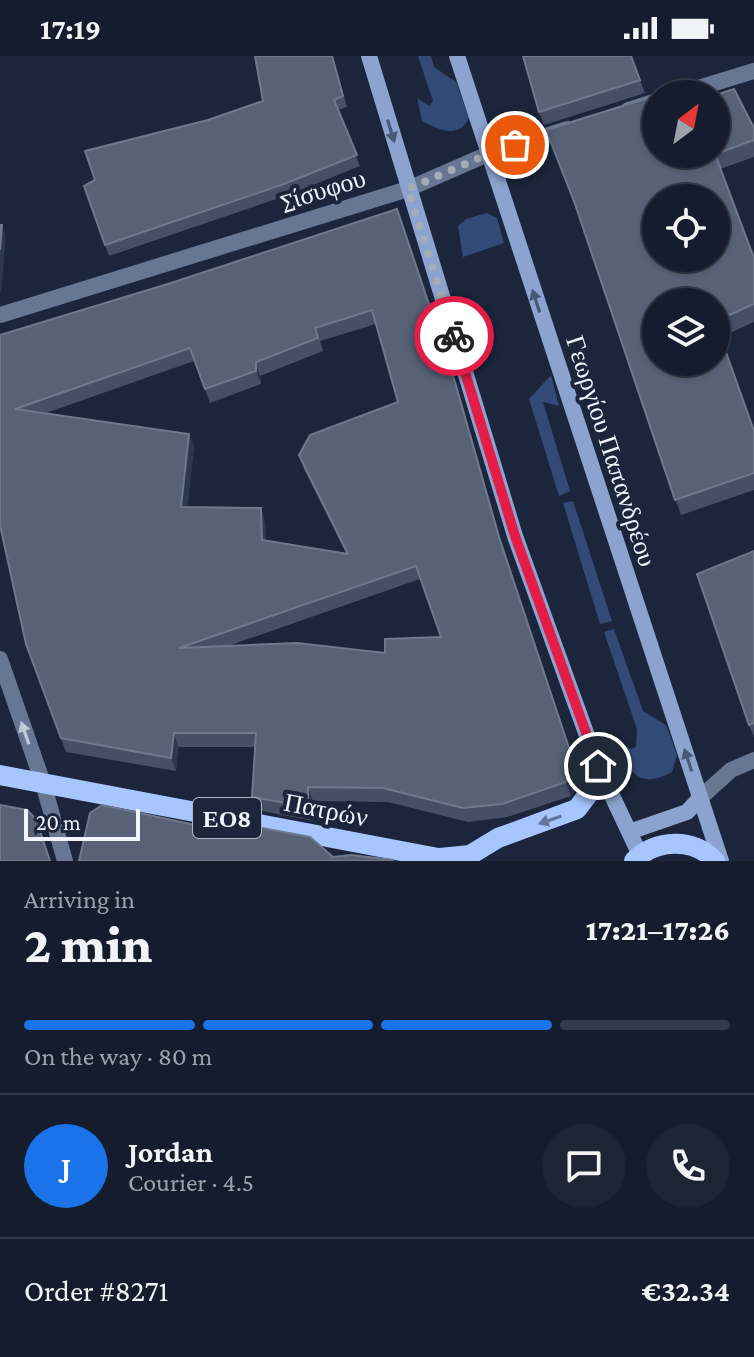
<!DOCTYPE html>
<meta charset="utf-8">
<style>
:root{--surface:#141c2d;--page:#1d2535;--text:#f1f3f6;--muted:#9da1aa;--line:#333a49;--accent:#1a73e8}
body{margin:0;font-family:"Crimson Pro",serif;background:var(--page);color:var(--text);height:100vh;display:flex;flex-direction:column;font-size:30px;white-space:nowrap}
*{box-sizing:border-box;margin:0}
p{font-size:26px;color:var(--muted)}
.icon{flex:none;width:44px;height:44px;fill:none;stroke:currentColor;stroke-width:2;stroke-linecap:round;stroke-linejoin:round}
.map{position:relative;height:805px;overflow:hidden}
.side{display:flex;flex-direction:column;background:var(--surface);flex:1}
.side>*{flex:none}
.needle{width:52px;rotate:32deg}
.buttons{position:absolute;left:642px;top:24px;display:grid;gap:16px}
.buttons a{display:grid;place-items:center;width:88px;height:88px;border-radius:50%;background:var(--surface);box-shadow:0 2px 6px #0004,0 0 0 2px var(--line);font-size:40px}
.scale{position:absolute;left:24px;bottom:20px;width:116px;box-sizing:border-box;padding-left:8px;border:4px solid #eff4fd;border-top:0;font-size:22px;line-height:28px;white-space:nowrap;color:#eff4fd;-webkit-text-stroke:6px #1b263c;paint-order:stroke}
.pin{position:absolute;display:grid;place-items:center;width:68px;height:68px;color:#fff;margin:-34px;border:4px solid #fff;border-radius:50%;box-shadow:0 2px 8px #0007}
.courier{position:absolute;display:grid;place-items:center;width:80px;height:80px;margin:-40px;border:6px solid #e11d48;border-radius:50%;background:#fff;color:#222;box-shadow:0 2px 10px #0007}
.overview em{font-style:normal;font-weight:800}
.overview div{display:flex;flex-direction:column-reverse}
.overview{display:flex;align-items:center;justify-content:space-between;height:136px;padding:0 24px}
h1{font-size:52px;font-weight:800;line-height:60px}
.bar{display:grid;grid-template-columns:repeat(4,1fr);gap:12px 8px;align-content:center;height:96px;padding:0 24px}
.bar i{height:10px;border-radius:6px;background:var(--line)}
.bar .on{background:var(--accent)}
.bar p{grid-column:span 4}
.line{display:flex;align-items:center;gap:20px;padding:0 24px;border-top:2px solid var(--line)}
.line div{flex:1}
.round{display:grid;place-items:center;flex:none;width:84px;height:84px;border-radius:42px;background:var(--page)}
.status{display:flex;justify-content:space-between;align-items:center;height:56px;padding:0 40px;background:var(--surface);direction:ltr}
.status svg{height:22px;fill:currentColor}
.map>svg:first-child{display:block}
.green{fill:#344a76}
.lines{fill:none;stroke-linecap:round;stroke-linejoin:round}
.street{stroke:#677691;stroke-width:16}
.secondary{stroke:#8ba3ce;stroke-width:16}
.primary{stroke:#a7c5fe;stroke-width:20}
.wall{fill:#455067;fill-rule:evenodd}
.shaded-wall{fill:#2c384f}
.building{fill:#576277;stroke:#6f798c;stroke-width:2;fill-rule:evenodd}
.oneway{fill:#485876}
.oneway2{fill:#bfc8d7}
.oneway3{fill:#61769d}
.done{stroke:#a5acb9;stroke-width:8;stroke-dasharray:0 14.4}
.route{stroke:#e11d48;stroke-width:10}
.labels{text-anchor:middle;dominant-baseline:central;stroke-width:8;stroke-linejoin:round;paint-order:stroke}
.shield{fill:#1b263c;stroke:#afb6c3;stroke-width:2}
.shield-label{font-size:24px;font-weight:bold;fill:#eff4fd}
.street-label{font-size:26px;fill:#eff4fd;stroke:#1b263c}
</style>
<div class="status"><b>17:19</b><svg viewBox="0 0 49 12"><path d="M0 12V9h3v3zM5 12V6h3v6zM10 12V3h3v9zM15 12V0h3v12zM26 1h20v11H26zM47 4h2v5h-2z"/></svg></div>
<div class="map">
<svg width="754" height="805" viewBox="0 0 754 805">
<rect width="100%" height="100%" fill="#1b263c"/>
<path class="green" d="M418,0H431L434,11L456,26L469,62C459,84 438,73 422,65L417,42L429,50L433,45Z
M487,157L497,162L504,187L463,201L458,170L466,163Z
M551,319L559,350L543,346L570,435L559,440L529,343Z
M573,445L612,565L600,568L563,447Z
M614,573L643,655L666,669L677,699L672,716C639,733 629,718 620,688L631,693L636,691L637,673L604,576Z"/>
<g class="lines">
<path class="street" d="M679,38L754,15
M628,54L656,45
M0,259L408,133L488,98L568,73
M0,603L43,727L65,805
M700,742L731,714L754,704"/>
<path class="secondary" d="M369,0L515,480L598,710L640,799
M457,0L721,805
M629,776L687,756L700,742"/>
<path class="primary" d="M0,719L454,805
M440,802L470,799L498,782L577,753L595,729L598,710
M634,805C655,783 694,781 715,805"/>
</g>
<path class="wall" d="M255,0H333L347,51L338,54L360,110L288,139L109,200L84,130L208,64L263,45Z
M640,24L645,37L544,69L539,56Z
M654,58L754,72V101L720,113L754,202V266L721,281L754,375V434L681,459L577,155ZM656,246H716V306Z
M397,153L460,340L504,495L581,726L571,740L507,761L468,766L388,746L313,745V765L257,754L252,741L255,691H178L176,715L66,696L26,588L0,279L171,227ZM376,268L398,346L299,399L304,413L346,497L266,484L265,466L187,451L194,391L189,378L46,357L194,305L210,347L261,328L260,320L323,295L320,285ZM420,523L441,581L385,597L228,590Z
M754,495V681L749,669Z"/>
<path class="shaded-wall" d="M397,153L460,340L504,495L581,726L571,740L566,726L499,481Z
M2,169L6,180L1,237L0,233V194Z
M256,306L260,320L261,328L256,315Z
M189,378L194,391L186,464L181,451Z
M261,452L265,466L267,497L262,484Z
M174,677L178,691L176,715L171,702Z
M308,731L313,745V765L308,751Z"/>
<path class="building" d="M255,0H332L343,40L334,44L357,99L284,128L105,189L84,130L95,124L85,95L208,64L263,45Z
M523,0H631L640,24L539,56Z
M734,33L754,72V84L716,98V39Z
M648,42L654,58L656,57V98H715L754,202V248L716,265V246H656V306H716V268L754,375V417L675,444L575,148L546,74ZM656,142H716V202H656Z
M397,153L455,326L499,481L576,713L566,726L502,748L463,752L383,732L308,731V751L252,741L256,677H174L171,702L61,682L26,588L0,469V279L171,227ZM372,254L398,346L310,379L299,399L348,498L262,484L261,452L181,451L189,378L15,353L190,292L205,333L256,315V306L318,282L315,272ZM416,510L441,581L385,583V597L297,587L179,592Z
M0,169H2L0,194Z
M754,495V667L749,669L697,518Z
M0,749L27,754L36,763L50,805H0Z
M102,749L251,781V770L310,781L333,801L351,799L393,804V805H79L90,757Z"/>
<defs><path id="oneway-solid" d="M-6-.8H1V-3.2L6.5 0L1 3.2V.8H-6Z" transform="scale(2)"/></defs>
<g class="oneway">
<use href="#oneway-solid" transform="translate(391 75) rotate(73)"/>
<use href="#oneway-solid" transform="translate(536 245) rotate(-108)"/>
<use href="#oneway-solid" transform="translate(688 704) rotate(-108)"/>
</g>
<use class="oneway2" href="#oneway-solid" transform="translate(25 677) rotate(-109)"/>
<use class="oneway3" href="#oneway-solid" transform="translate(550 764) rotate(161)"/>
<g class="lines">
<path class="done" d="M454,280L408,133L488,98L515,89"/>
<path class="route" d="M454,280L515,480L598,710"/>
</g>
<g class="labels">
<rect class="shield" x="193" y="742" width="68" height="40" rx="6"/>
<g class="shield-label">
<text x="227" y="762">ΕΟ8</text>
</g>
<g class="street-label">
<text transform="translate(323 134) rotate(-17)">Σίσυφου</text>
<text transform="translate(611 395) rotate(72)">Γεωργίου Παπανδρέου</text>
<text transform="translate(326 754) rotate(11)">Πατρών</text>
</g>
</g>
</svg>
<div class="buttons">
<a><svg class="needle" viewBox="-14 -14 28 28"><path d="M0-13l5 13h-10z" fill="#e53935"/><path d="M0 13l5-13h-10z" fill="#9da1aa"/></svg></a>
<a><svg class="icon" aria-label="locate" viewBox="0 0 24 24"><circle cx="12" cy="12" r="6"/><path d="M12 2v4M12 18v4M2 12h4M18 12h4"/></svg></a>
<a><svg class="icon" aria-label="layers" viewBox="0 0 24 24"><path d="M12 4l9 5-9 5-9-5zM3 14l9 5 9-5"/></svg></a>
</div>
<div class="scale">20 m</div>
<div class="pin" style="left:515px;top:89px;background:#ea580c"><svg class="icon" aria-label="bag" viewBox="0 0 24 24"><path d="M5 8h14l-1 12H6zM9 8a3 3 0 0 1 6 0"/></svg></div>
<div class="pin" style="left:598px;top:710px;background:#1f2937"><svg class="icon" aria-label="home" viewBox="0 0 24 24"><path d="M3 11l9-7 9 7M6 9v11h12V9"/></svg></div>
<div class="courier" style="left:454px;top:280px"><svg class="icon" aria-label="bike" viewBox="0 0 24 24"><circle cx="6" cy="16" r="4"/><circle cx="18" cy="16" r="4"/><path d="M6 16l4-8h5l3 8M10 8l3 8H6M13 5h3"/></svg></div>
</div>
<section class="side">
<div class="overview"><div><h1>2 min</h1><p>Arriving in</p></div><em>17:21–17:26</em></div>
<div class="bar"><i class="on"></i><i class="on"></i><i class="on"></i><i></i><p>On the way · 80 m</p></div>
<div class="line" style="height:144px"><b class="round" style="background:var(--accent);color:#fff">J</b><div><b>Jordan</b><p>Courier · 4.5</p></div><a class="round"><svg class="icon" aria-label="chat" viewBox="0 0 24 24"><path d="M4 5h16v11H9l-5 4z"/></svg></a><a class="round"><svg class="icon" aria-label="phone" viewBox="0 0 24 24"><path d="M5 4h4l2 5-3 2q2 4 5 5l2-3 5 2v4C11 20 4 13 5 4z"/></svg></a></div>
<div class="line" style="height:104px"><div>Order #8271</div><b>€32.34</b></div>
</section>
